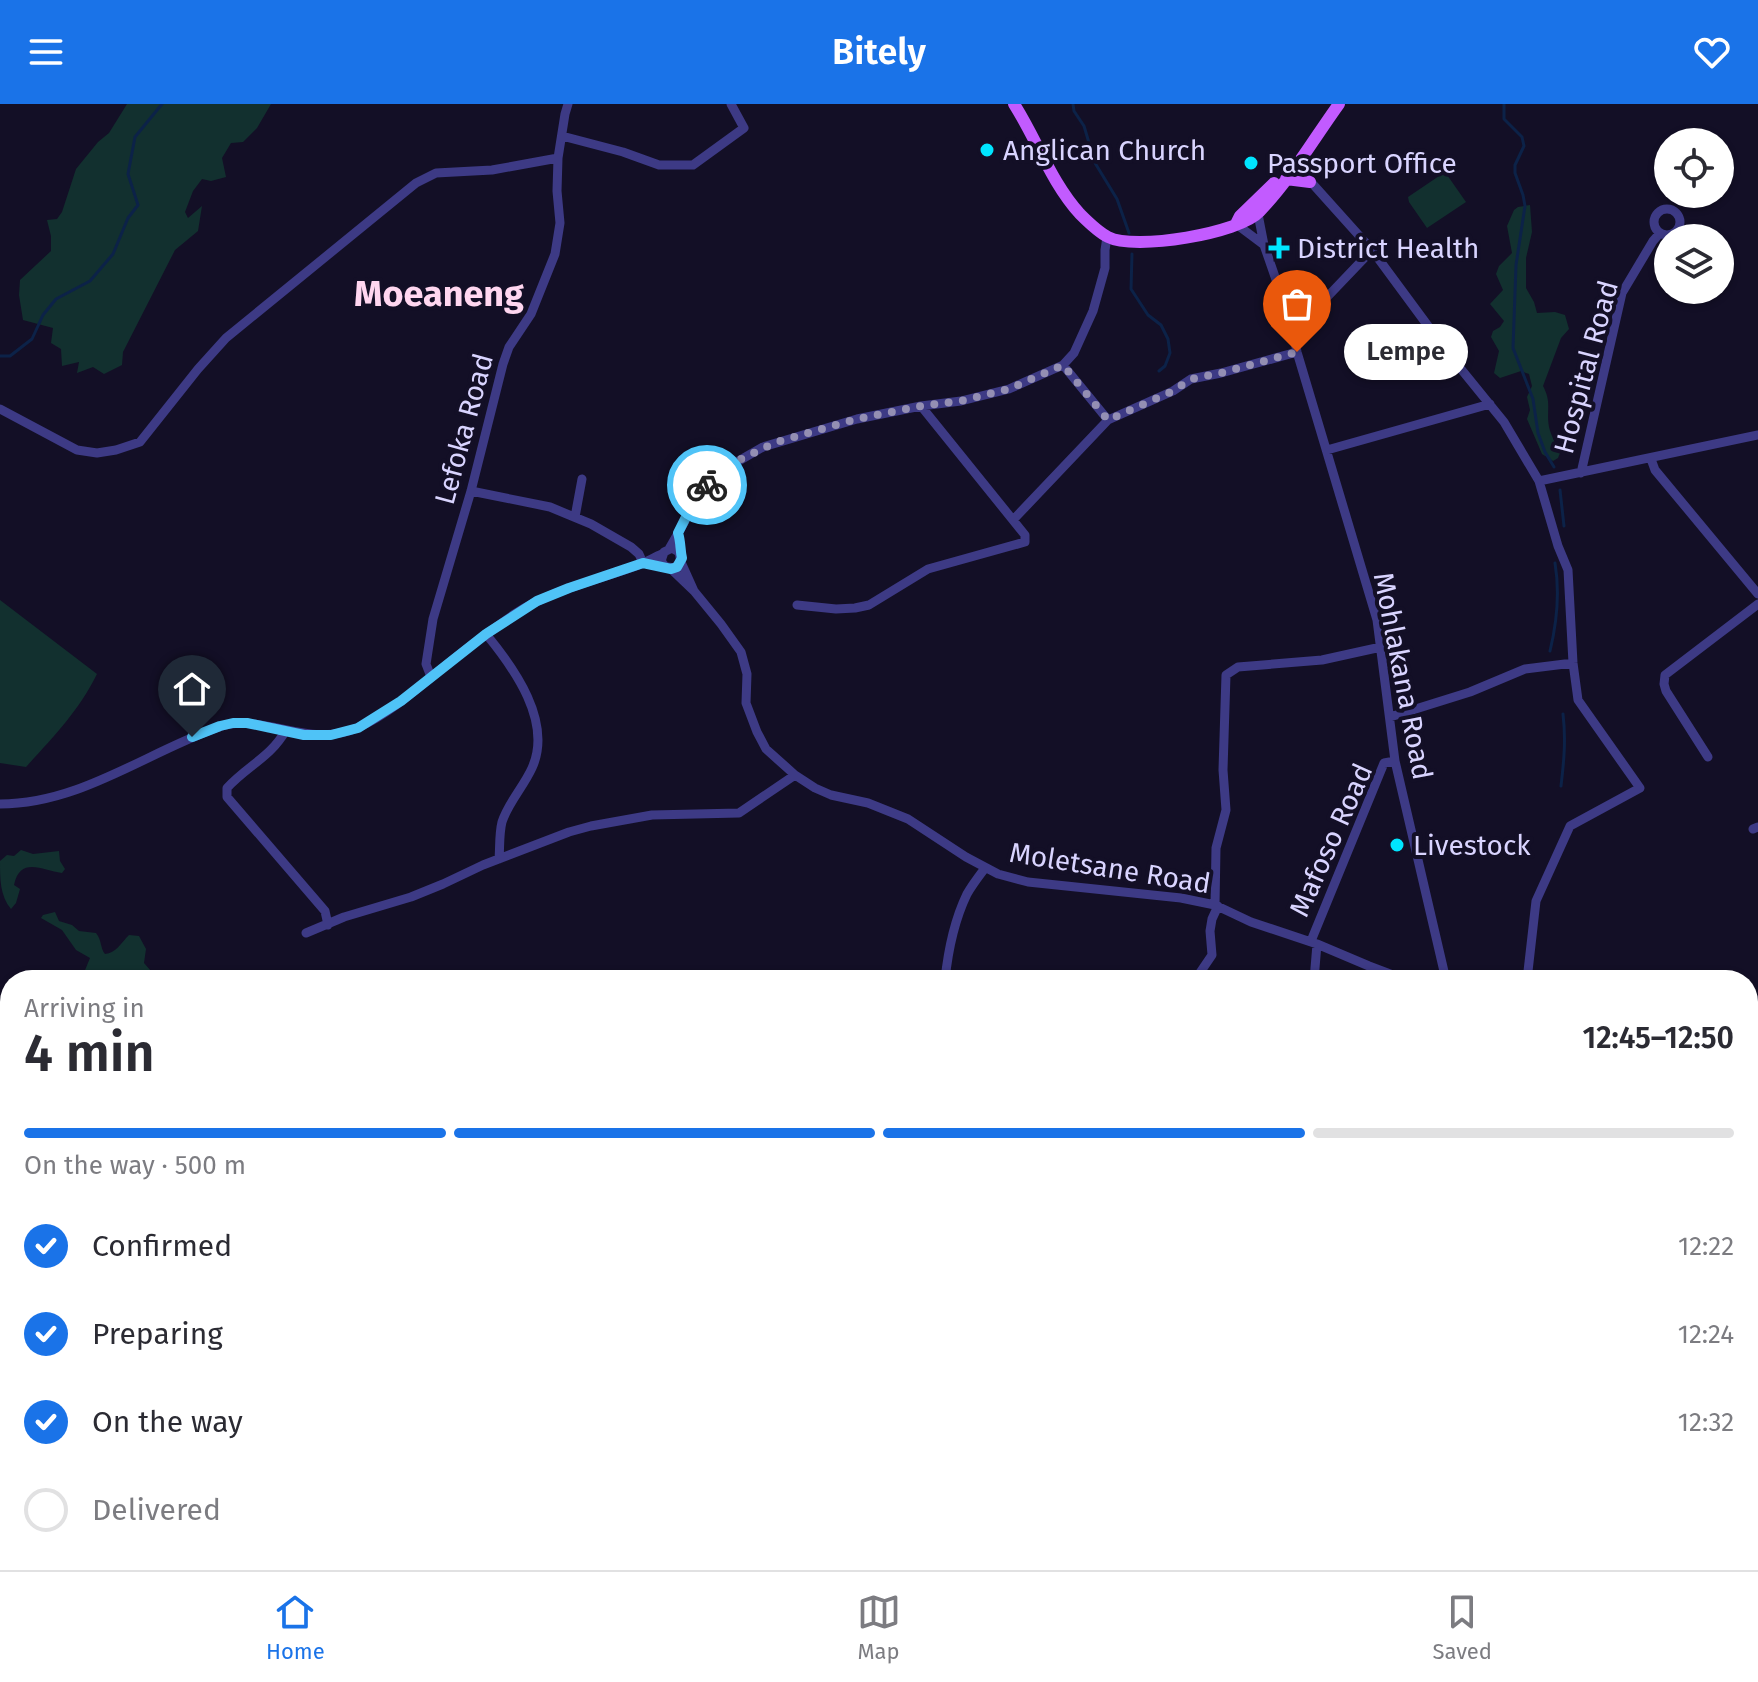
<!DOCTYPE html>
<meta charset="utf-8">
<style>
:root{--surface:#fff;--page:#f7f7f7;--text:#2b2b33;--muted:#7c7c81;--line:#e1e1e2;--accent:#1a73e8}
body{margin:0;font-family:"Fira Sans",sans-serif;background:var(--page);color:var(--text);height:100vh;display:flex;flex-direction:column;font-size:30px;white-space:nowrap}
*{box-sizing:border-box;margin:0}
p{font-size:26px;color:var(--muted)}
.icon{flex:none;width:44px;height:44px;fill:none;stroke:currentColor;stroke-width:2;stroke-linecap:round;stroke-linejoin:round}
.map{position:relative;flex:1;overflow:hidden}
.panel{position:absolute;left:0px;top:866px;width:1758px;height:600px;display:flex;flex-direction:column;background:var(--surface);border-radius:32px 32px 0 0;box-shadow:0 2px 6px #0004}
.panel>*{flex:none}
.buttons{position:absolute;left:1654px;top:24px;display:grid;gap:16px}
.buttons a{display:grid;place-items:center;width:80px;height:80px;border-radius:50%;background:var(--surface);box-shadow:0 2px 6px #0004;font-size:40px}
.pin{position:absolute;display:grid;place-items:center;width:68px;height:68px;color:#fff;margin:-82px -34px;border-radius:50% 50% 50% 0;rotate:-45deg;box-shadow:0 0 8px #0007}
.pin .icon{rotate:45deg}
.courier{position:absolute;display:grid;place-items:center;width:80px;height:80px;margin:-40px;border:6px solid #4fc3f7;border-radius:50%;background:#fff;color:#222;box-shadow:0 2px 10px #0007}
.bubble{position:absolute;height:56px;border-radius:28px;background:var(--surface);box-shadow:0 2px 6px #0004;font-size:26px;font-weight:600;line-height:56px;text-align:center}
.summary em{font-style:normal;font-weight:600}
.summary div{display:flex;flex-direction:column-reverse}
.summary{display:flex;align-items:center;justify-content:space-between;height:136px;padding:0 24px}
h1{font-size:52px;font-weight:600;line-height:60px}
.bar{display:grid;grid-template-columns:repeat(4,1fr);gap:12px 8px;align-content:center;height:96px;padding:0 24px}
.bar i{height:10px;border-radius:6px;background:var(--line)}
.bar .selected{background:var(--accent)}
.bar p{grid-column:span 4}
ol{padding:0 24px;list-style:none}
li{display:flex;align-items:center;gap:24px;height:88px}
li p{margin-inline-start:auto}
li .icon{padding:8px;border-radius:50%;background:var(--accent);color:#fff;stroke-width:4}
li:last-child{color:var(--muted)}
li i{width:44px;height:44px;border:4px solid var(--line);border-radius:50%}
header{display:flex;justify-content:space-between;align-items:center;height:104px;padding:0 24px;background:var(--accent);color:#fff;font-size:36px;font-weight:600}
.dock{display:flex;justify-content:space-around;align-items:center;height:112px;border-top:2px solid var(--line);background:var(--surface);font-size:22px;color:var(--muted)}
.dock a{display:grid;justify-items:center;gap:4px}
.dock .selected{color:var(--accent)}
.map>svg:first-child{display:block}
.green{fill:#12302f}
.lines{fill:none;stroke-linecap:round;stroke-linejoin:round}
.stream{stroke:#0c2248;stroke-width:3}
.minor{stroke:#3d3a85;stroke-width:9}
.major{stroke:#c25bff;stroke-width:12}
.done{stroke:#948fb3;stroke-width:8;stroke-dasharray:0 14.4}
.route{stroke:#4fc3f7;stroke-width:10}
.poi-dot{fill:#00e5ff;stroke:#130f26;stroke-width:3}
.labels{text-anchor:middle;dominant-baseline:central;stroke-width:8;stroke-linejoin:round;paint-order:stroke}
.poi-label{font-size:28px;fill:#d9d4ff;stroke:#130f26;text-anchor:start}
.street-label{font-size:28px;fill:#d9d4ff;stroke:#130f26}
.district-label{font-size:36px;font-weight:bold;fill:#ffd6f0;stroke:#130f26}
</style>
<header><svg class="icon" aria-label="menu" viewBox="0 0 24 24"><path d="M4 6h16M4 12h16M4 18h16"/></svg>Bitely<svg class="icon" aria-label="heart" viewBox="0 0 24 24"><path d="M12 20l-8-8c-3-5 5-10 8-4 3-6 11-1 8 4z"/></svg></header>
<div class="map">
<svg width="1758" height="1466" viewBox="0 0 1758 1466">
<rect width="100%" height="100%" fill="#130f26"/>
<path class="green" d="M127,0H271L257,24L243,38L231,39L222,54L226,73L211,77L202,75L193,87L185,108L188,114L202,102L198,127L175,146L123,248L122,261L104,270L93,263L77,269L79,258L62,262L61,245L51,239L53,224L23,216L19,191L20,176L51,147V132L47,116L57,115L62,108L76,65L98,38L109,29Z
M1445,68L1466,98L1427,124L1409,98L1408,93Z
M1530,101L1532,128L1526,154V184L1534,198L1537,209L1555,208L1565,211L1569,225L1561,234L1543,282C1552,299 1546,305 1549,323C1551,332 1556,340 1560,349L1558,354L1553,357L1542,350L1527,315L1530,306L1527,293L1532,282L1529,270L1521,267L1500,274L1494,269L1499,247L1491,233L1493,227L1500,223L1504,217L1490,200L1503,186L1496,170L1499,162L1512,149L1507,122L1514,106L1518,103Z
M0,496L97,570C78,608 54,632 26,663L0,659Z
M21,746L33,750L59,747L60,757L65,765L62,769C42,766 20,752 14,781L20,785L16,799L11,805C0,792 0,775 0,757L7,751L14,752Z
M55,808L59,817L72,821L79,827L96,829C102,836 100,844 105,850C116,849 121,839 129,831L139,832L146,845L144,859L151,867V876H81L90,854L76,846L62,826L41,814L43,811Z
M19,1456H134V1466H19Z
M1377,1456H1474L1475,1466H1368Z"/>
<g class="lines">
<path class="stream" d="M1073,0L1074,7L1084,22L1095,59L1117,95L1129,129
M1504,0V15L1522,33L1524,42L1515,61V69L1523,91L1525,102L1516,161L1513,244L1533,295L1538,329L1545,348L1554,363
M1132,150L1131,185L1148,211L1161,221L1168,235L1170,249L1165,262L1159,267
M0,252H10L32,235L43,211L56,195L90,177L113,150L128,114L138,101L128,70L135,33L162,0
M1560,386L1564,422
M1550,547C1557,518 1560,489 1555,459
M1561,682C1564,657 1566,635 1563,610
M0,1400L10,1401
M1348,1456L1358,1466
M27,1466L24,1463L29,1456
M1093,1466L1095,1456
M1318,1466L1325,1456"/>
<path class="minor" d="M562,32L623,48L659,61H693L744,24L731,0
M1293,58L1372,146L1448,249L1504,318L1539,377L1558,442L1568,466L1573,559L1578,596L1640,684L1570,722L1536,797L1527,876
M1255,105L1258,110L1264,141L1291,219L1297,248L1377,516L1395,657L1446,876
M1654 118a13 13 0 1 1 26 0a13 13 0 1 1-26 0Z
M1236,120L1264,141
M1291,219L1309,212L1372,146
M1063,261L1108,316
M0,305L77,346L97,349L116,346L140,338L198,265L226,234L416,79L436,69L492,66L558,54
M1327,346L1490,300
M1651,355L1655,366L1758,490
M1581,369L1622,189L1653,137L1660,129
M1539,377L1758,331
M471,387L550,403L591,420L631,443L639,450L643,459
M575,413L582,375
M1013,416L1108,316L1173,287L1191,275L1221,269L1297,248
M669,445L685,417L692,401L707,382L723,366L763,343L857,315L921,302L961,297L1009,285L1063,261L1074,249L1093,207L1105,164V146L1107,133
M681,458L694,487
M643,459L674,464L681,458L679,448L672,444L664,448L661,457L665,462
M671,465L694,487L721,520L741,548L747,570L746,599L757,628L766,645L795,671L815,684L831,691L868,699L908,715L966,753L998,770L1028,778L1181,794L1215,801L1251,818L1317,840L1369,862L1406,876
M797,501L836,505L855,504L869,501L928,465L1025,438V431L921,302
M486,530C514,564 553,618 532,664C524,682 508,699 502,718C499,730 500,743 499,755
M431,573L426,560L433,515L471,387L503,260L509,243L531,210L555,150L560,119L557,87L558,54L565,10L568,0
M1390,613L1470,588L1525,565L1573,559
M286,626C271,653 247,662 227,684V693L325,807L328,821
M1708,653L1666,587L1664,580L1665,571L1758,500
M0,700C79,700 144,650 216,624C262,606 308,647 359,623C386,611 411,590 434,571C460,549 488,528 516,509C554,485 599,476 641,460C648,457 655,453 662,450
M1753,725L1758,723
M1215,801L1216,744L1226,706L1223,666L1226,571L1238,563L1322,556L1381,543
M306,829L344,813L411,793L443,780L483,761L569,728L591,722L652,711L739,709L795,671
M1311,837L1384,659L1395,657
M945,876C948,847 954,817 967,790C972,781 979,772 985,764
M1195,876L1212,851L1210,827L1212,815L1218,802
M1314,876L1317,840
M1748,920L1758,919
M1748,949L1751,969"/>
<path class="major" d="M1014,0C1037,36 1051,78 1080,110C1087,117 1098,128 1108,133C1135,147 1240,129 1259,108C1290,76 1313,36 1339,0
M1286,75L1310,78
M1236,120L1240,112L1274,79"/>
</g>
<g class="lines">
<path class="done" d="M707,381L723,366L743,354L777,338L857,315L921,302L961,297L1009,285L1063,261L1108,316L1173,287L1191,275L1221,269L1297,248"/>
<path class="route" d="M192,633L220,622L233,619H247L304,631H331L358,624L401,597L486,530L537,497L569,484L643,459L671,465L677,463L682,454C680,446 681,438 678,429L692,401L707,381"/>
</g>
<g class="poi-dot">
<circle cx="987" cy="46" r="8"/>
<circle cx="1251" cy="59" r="8"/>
<path d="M1275 132h8v8h8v8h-8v8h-8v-8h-8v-8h8z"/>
<circle cx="1397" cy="741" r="8"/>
</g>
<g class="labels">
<g class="poi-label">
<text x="1003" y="46">Anglican Church</text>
<text x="1267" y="59">Passport Office</text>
<text x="1297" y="144">District Health</text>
<text x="1413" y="741">Livestock</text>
</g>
<g class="street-label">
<text transform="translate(1586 263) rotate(-75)">Hospital Road</text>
<text transform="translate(464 325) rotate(-75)">Lefoka Road</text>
<text transform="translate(1403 572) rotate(79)">Mohlakana Road</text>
<text transform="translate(1331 736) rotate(-66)">Mafoso Road</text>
<text transform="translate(1110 764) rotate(9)">Moletsane Road</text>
</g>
<g class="district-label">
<text x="439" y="190">Moeaneng</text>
</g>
</g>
</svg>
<div class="buttons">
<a><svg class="icon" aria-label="locate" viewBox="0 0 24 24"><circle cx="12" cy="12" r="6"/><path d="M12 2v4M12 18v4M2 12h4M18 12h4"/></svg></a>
<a><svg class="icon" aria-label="layers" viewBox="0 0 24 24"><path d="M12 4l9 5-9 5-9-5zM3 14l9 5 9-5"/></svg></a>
</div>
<div class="pin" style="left:1297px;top:248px;background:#ea580c"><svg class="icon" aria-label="bag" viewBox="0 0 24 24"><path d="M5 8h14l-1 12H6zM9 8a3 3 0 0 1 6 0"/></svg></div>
<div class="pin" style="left:192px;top:633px;background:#1f2937"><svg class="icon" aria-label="home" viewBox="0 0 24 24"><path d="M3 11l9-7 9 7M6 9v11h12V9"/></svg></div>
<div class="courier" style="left:707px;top:381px"><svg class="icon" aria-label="bike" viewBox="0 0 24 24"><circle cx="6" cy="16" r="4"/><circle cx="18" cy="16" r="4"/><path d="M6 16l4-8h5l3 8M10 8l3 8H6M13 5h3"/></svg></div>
<div class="bubble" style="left:1344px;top:220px;width:124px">Lempe</div>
<section class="panel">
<div class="summary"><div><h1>4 min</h1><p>Arriving in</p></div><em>12:45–12:50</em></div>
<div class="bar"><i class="selected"></i><i class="selected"></i><i class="selected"></i><i></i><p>On the way · 500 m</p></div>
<ol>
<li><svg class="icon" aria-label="check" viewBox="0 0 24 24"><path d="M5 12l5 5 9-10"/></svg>Confirmed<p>12:22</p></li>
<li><svg class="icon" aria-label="check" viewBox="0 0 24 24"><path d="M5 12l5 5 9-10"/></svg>Preparing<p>12:24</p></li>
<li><svg class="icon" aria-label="check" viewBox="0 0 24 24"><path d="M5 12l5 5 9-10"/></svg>On the way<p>12:32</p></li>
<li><i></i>Delivered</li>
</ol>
</section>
</div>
<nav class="dock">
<a class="selected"><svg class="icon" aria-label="home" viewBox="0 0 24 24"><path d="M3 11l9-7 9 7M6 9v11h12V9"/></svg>Home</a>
<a><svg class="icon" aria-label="map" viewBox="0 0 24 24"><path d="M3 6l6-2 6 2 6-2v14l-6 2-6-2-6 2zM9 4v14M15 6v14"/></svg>Map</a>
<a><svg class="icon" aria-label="saved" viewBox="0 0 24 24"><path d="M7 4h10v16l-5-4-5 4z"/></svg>Saved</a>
</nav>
